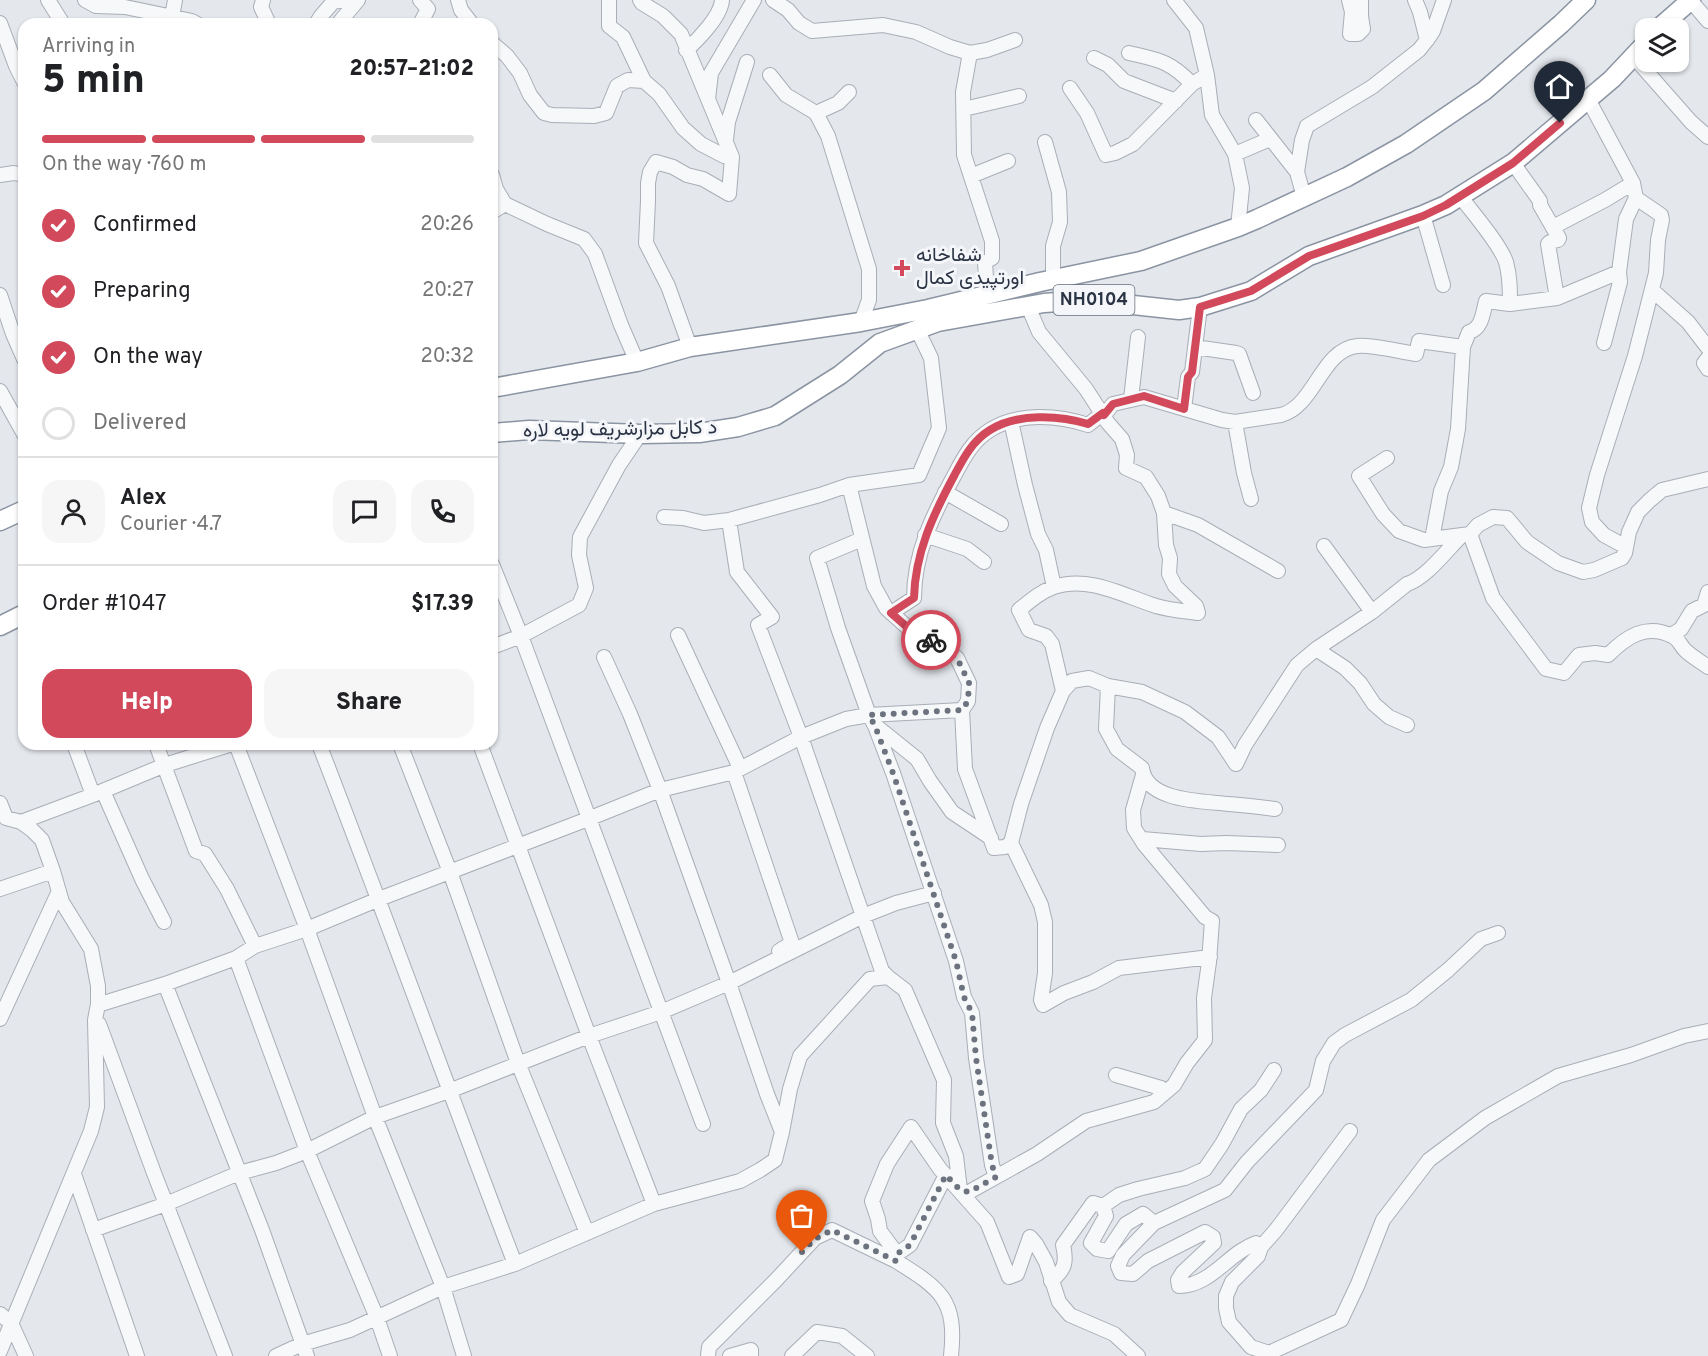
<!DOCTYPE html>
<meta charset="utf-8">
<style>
:root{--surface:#fff;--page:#f6f6f6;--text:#202124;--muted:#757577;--line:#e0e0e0;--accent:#d1495b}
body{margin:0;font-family:Overpass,Vazirmatn,sans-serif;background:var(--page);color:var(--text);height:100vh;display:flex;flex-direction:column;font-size:22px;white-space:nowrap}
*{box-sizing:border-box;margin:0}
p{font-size:20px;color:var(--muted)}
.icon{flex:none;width:33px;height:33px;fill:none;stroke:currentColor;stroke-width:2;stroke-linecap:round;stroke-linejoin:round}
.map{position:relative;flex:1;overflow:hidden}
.side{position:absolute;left:18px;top:18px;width:480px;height:732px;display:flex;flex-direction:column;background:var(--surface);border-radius:18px;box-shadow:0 2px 4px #0004}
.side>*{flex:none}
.tools{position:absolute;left:1635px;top:18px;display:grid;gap:12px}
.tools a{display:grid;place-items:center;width:54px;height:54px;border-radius:12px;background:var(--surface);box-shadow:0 2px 4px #0004;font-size:30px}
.pin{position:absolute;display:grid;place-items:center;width:51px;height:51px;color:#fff;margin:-62px -26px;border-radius:50% 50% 50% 0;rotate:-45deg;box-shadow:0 0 6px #0007}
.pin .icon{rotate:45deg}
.courier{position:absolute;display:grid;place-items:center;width:60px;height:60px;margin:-30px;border:4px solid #d1495b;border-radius:50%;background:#fff;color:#222;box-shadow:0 2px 8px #0007}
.headline em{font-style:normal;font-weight:800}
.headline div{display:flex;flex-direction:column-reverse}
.headline{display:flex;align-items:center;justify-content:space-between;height:102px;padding:0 24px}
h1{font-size:39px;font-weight:800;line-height:45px}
.bar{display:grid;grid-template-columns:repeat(4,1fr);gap:9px 6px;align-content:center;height:72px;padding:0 24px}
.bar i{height:8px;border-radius:4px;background:var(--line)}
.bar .active{background:var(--accent)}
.bar p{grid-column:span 4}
.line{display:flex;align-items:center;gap:15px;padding:0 24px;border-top:2px solid var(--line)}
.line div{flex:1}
.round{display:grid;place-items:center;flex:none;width:63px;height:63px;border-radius:18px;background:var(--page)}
ol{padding:0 24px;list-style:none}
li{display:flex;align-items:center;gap:18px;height:66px}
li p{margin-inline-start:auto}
li .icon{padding:6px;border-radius:50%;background:var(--accent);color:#fff;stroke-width:4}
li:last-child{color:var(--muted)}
li i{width:33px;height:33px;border:3px solid var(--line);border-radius:50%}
.primary-button{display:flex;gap:12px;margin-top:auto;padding:12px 24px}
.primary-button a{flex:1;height:69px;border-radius:18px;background:var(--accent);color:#fff;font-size:24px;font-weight:800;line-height:69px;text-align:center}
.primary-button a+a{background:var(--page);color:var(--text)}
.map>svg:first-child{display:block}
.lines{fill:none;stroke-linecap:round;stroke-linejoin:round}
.minor-casing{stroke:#a9aeb7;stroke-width:16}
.highway-casing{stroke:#8b94a3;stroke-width:21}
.minor{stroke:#f7f8fa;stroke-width:14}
.highway{stroke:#fff;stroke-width:18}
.done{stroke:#6c737f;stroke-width:6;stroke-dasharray:0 10.8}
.route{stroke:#d1495b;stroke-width:8}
.poi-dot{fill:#d1495b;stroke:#f4f6f9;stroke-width:2}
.labels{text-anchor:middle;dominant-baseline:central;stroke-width:6;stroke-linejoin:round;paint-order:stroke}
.shield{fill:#f4f6f9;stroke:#676e7b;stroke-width:1.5}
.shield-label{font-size:18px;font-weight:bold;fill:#2b3445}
.poi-label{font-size:20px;fill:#2b3445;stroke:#f4f6f9;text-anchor:start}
.street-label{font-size:20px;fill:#2b3445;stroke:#f4f6f9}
</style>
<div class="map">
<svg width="1708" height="1356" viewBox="0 0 1708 1356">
<rect width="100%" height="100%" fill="#e4e7ec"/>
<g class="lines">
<defs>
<path id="minor" d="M48,0L63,24
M85,0L96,6L125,7L192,21L197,24
M263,0L261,7L269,24
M420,0L428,9L420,24
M458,0L461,10L472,24
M609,0V26L623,37L644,81
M640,0L642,3L663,16L681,34L732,157L729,194L703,179L687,175L673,167L656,162L650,172L648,183V201L646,243L668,286L690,347
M773,0L788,10L799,23L812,31L883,25L916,32L950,47L970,53L987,50L1015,40
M1174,0L1196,28L1207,75L1212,115L1235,154L1242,188L1238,227
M1349,0L1352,12L1350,34H1358L1363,29L1361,16V0
M1415,0L1420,12L1427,40
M1691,1L1708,21
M172,17L175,0
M0,23L16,66L24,82
M316,24L321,16L334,1L351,0
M338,24L358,0
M492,43L507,56L520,73L530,95L544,113L552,115L594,116L606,113L617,86L628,80L644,81L659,94L683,128L701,144L724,156L732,157
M686,50C698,40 721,16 722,0
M970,53L963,92L964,155L992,241V258L985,262L987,295
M1129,53C1159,60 1170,61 1192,84
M1633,56L1691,122L1708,137
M1094,58L1108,65L1124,81L1176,101
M770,75L786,95L816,113L828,136L869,269V300L861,322
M1070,88L1087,113L1106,155L1115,153L1133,144L1192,84L1207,75
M708,99L711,73L754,0
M1588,99L1633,183L1636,198L1626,219L1619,272L1620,282L1604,343
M964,109L1019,96
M816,113L838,103L849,92
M1256,120L1297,172L1304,197
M726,140L728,122L747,62
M1045,142L1059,192L1060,222L1053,246V280
M1235,154L1270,139
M1513,163L1540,201V205L1559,238L1558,240L1550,242L1548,244L1557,298
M1297,172L1302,140L1307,126L1372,87L1419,50L1427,40L1433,31L1444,0
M0,175L14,173L24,175
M492,175L496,189L505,204L547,224L584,239L595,254L621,325L637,362
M971,176L1008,161
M1460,196C1472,212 1500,244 1506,262C1510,276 1510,290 1510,304
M492,212L505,204
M1423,215L1443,285
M1553,227L1605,200L1633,183
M1652,290L1688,322L1708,348
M0,295L13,334L24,359
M1028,306L1039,332L1086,389L1108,423L1122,439L1127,455L1126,468L1146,477L1158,496L1164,513L1166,545L1170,558L1169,574L1175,586L1196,606L1198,613C1183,611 1170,610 1156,606C1124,596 1089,575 1054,587C1040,592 1030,601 1019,610L1029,630L1046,636L1052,644L1063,691
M1195,347L1236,353L1239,354L1253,393
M1708,358L1704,363L1708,369
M0,391L24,434
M1131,399L1138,337
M1184,409L1188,377L1192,372L1200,307
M1104,415L1113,404L1144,397L1222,420L1235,422L1281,415C1315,406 1321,350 1357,346C1370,344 1401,352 1416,354L1419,341L1463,347
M1011,421L1025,485L1038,534L1046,550L1054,587
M1235,422L1244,473L1251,499
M1387,458L1359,476L1383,514L1399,531L1424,540L1470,534L1478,525L1493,517L1507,518L1527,542L1558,563L1583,572L1594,570L1622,558L1625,553L1629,532L1638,512L1650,500L1662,490L1708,479
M849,485L874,586L886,608L907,627L932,640L957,658L969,683L968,701L962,710L965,769L994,848L1005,847L1011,843L1021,804L1047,728L1063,691L1072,681L1089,678L1108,686L1142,692L1185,712L1218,737L1236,764L1245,745L1297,665L1316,649L1345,668L1360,683L1374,704L1389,717L1407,725
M945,492L1001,524
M1164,513L1198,525L1278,571
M664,517L683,518L704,523L729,520L820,495L849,485L919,475L939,428L931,358L917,329
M729,520L737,572L772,617L758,625L801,737L882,971L888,977L905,990L944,1080L943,1123L956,1156L960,1190L969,1192L1037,1154L1086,1121L1154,1102L1174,1085L1187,1063L1205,1040L1204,998L1209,962L1212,921L1205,917L1144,844L1134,828L1133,810L1143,775
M1470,534L1493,598L1546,669L1564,673L1579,655L1595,653L1608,655C1626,637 1646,623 1672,636C1679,639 1680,645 1685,650C1691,656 1701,662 1708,667
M925,535L967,549L984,562
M862,539L817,558L838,628L869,715L875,726L893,773L956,961L964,997L972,1013L976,1058L992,1165L996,1177
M1432,539L1441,491L1451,467L1458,429L1463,347L1469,332C1482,329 1483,312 1486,301L1510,304L1557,298L1619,272
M1324,546L1372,612
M1626,547L1604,535L1592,522L1589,508L1597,475L1635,356L1656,273L1658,240L1662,220L1661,215L1636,198
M492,564L521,636L703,1124
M891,613L914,598C914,553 933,515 954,476C963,459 972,441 990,430C1018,412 1058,415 1088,425L1103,413
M678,635L740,768
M1671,635L1681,629L1692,611L1704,605L1708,592
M492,647L521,636L579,605L586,588L579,555L580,537L619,465L640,434
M1316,649L1372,612L1407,584C1426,578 1447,550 1461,536
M604,657L630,714L660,790L729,983L767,1094L782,1132
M1108,686L1106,729L1117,749L1142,768C1146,802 1203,801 1229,804C1244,805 1260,807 1275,809
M876,726L917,759L930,781L952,812L991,838
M74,744L93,795
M156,744L196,851L205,854L227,889L255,946
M236,744L307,929L375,1117L443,1287L464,1356
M319,744C386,917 449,1091 515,1264
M400,744L450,872L518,1063L587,1233
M480,744L589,1036L654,1204
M734,772L792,943L779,951
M103,791L142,879L164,922
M0,803L6,818L21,822L32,830L42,840L53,871L62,902L91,949L98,986V1004L95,1020L97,1107L91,1131L0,1351
M21,822L93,795L165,765L232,744
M1142,839L1201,844L1226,843L1278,845
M1011,843L1041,905L1045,922V973L1041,1000L1043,1005L1064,993L1093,982L1119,968L1210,957
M0,889L53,871
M236,958L307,1151L377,1318L390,1356
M165,984L262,1230L307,1356
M98,1004L104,1003L165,984L236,958L255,946L307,929L379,899L588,819L660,790L734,772L801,737L846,719L869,715L962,710
M0,1019L59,891
M99,1024L154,1173L225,1356
M1116,1075L1161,1088L1164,1093
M74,1174L137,1356
M1103,1206L1119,1195L1138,1189L1185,1178L1205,1169L1222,1144L1241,1109L1261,1090L1274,1070
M1154,1223L1225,1190L1247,1162L1316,1090L1323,1061L1334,1043L1345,1035L1411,1000L1448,970L1481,939L1498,933
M93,1230L166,1204L239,1173L276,1163L307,1151L375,1117L449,1091L589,1036L661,1012L729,983L863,916L896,903L934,893
M1261,1247L1276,1230L1350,1131
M897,1254L910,1245L946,1175
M896,1261C941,1289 957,1300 951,1356
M1051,1281C1065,1270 1067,1262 1063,1245L1093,1203L1103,1206L1106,1216L1091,1243L1097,1249L1108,1251L1126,1224L1143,1214L1154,1223L1123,1255L1118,1266L1121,1273L1133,1274L1148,1261L1205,1232L1213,1237L1214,1243L1183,1272L1178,1280L1179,1286C1211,1286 1228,1253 1256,1243L1261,1247L1258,1256L1232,1282L1226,1296V1308L1229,1322L1251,1347L1269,1353L1341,1320L1358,1284L1383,1220L1429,1160L1485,1118L1558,1076L1631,1055L1684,1036L1708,1031
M0,1314L11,1323L26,1356
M276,1356L302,1344L350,1330L443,1287L515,1264L654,1204L740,1181L760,1170L775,1160L782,1132L790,1089L800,1056L870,979L888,977
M708,1356L709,1347L776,1280L815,1238L832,1230L896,1261L897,1254L880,1231L878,1219L872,1201L887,1164L911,1127L940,1169L987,1222L1009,1277L1017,1274L1030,1237L1036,1244L1046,1262L1059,1302L1070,1315L1114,1334L1138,1356
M730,1356L751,1350V1356
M792,1356L817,1332L842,1336L867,1356"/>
<path id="highway" d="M1659,28L1691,0
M492,388L637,362L690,347L861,322L928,309L1040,282L1141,261L1238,227L1257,219L1347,177L1406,144L1484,91L1561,24L1586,0
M492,433L529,430L640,434L699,433L738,427L775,416L840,375L880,343L938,322L1044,303L1087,300L1179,310L1200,307L1251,291L1309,256L1423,215L1446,205L1513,163L1612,79L1646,43
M0,521L24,510
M0,626L24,614"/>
</defs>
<use href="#minor" class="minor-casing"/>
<use href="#highway" class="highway-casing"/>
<use href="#minor" class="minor"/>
<use href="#highway" class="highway"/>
</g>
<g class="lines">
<path class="done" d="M802,1252L815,1239L832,1230L896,1261L897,1254L910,1245L946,1175L960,1190L969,1192L996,1177L992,1165L976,1058L972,1013L964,997L956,961L893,773L875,726L869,715L962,710L968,701L969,683L957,658L931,640"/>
<path class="route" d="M931,640L907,627L891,613L914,598C915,553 933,515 954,476C963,459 972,441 990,430C1017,413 1059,415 1088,424L1103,413L1104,415L1113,404L1144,396L1184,409L1188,377L1192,372L1200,307L1251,291L1309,256L1423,216L1446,205L1513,163L1560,123"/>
</g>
<path class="poi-dot" d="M899 259h6v6h6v6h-6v6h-6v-6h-6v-6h6z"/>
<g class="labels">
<rect class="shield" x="1053.5" y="285" width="81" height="30" rx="4.5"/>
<g class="shield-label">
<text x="1094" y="300">NH0104</text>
</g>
<g class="poi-label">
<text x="916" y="256">شفاخانه<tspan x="916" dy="23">اورتپیدی کمال</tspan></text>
</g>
<g class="street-label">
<text transform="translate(620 430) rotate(-1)">د کابل مزارشریف لویه لاره</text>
</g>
</g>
</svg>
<div class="tools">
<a><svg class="icon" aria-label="layers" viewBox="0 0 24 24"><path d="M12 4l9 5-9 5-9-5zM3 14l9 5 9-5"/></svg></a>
</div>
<div class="pin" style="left:802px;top:1252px;background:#ea580c"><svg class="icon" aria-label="bag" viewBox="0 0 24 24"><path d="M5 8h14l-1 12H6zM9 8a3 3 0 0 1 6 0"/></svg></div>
<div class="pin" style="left:1560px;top:123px;background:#1f2937"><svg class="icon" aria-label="home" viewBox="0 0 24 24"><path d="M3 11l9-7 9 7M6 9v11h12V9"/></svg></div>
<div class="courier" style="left:931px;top:640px"><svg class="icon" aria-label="bike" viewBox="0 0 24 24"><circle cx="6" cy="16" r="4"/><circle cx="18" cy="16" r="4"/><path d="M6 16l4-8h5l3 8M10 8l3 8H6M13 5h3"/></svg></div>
<section class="side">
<div class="headline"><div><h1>5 min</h1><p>Arriving in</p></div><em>20:57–21:02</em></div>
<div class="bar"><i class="active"></i><i class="active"></i><i class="active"></i><i></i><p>On the way · 760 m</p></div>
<ol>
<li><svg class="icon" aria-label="check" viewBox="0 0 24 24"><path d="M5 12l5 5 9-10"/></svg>Confirmed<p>20:26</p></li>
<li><svg class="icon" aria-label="check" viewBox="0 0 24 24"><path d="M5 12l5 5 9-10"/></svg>Preparing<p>20:27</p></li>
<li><svg class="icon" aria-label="check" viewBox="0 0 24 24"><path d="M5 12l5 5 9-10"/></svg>On the way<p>20:32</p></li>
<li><i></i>Delivered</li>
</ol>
<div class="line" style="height:108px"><a class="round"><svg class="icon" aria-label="person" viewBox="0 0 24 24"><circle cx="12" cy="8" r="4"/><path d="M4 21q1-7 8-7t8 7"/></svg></a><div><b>Alex</b><p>Courier · 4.7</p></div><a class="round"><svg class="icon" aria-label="chat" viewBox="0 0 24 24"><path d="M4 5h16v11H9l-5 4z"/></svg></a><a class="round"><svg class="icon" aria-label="phone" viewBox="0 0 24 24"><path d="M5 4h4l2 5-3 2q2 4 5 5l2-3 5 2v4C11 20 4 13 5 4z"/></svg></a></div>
<div class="line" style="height:78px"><div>Order #1047</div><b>$17.39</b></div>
<div class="primary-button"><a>Help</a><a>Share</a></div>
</section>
</div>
